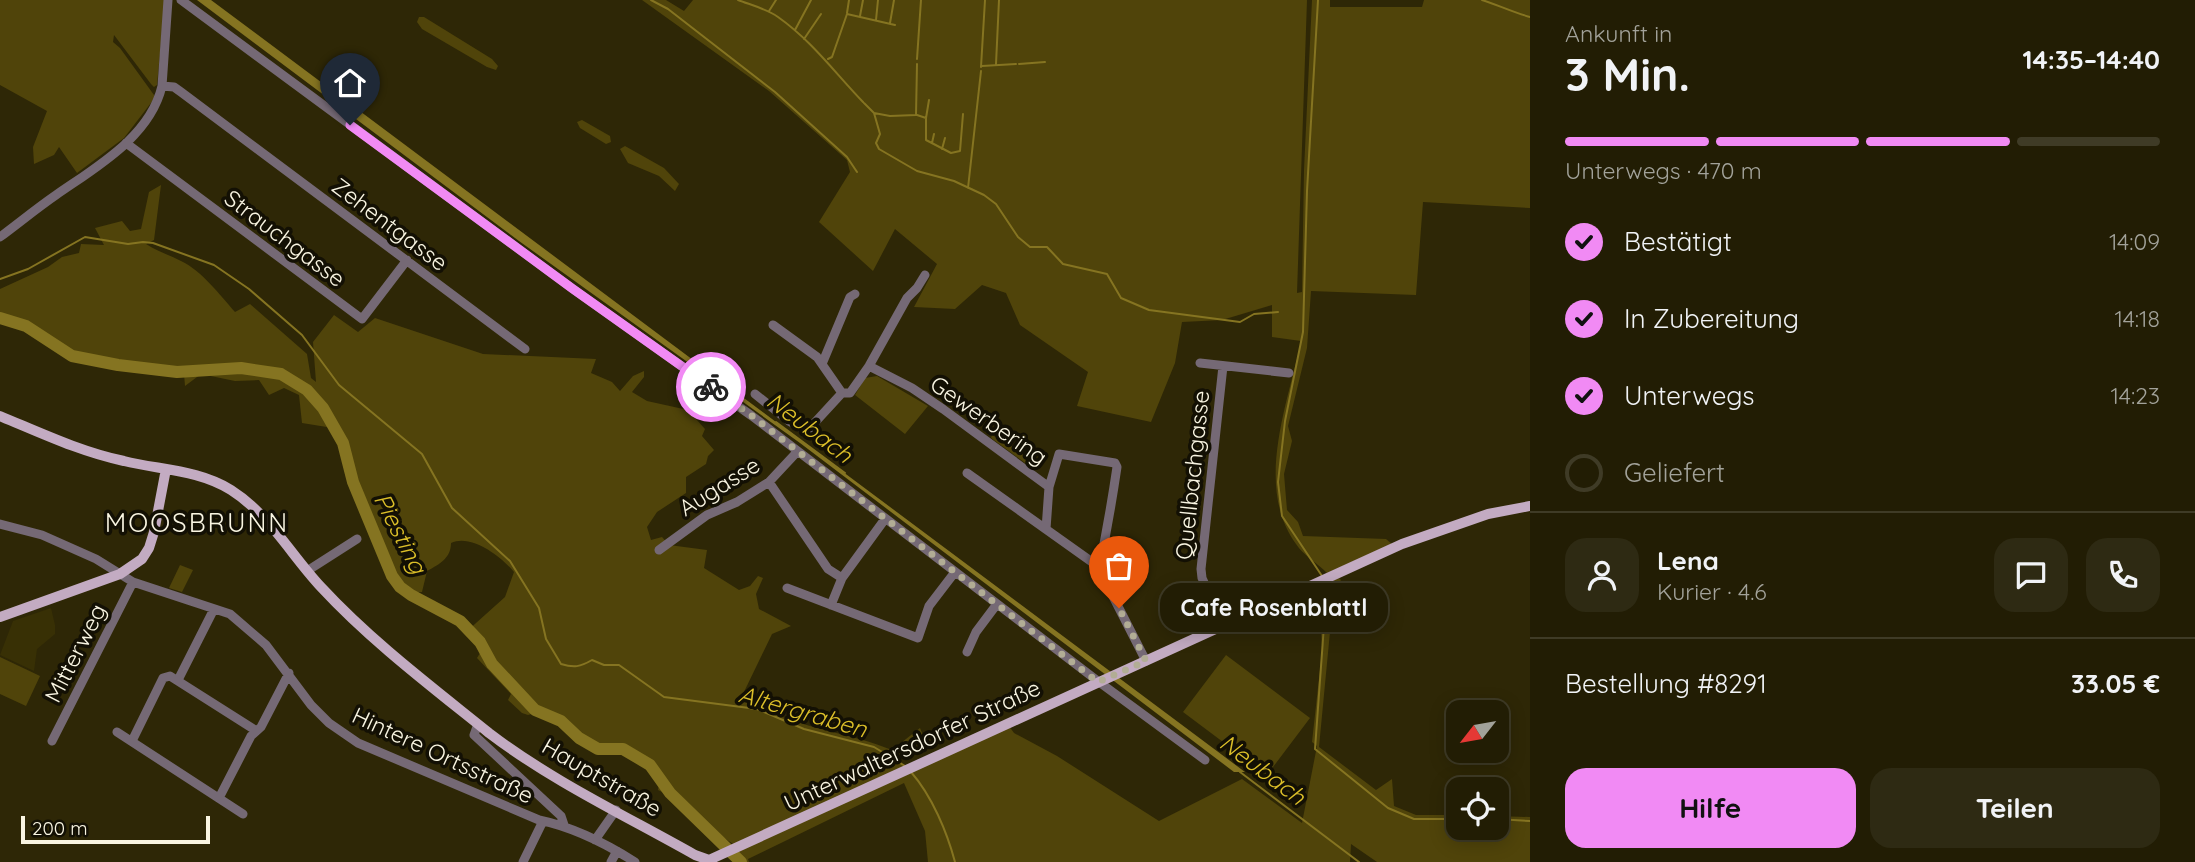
<!DOCTYPE html>
<html lang="de">
<meta charset="utf-8">
<style>
:root{--surface:#221d04;--page:#2e2a13;--text:#f1f3f6;--muted:#a2a29a;--line:#3f3b26;--accent:#f18af4}
body{margin:0;font-family:Quicksand,sans-serif;background:var(--page);color:var(--text);height:100vh;display:flex;flex-direction:column;font-size:26px;white-space:nowrap}
*{box-sizing:border-box;margin:0}
p{font-size:23px;color:var(--muted)}
.icon{flex:none;width:38px;height:38px;fill:none;stroke:currentColor;stroke-width:2;stroke-linecap:round;stroke-linejoin:round}
.map{position:relative;flex:1;overflow:hidden}
.panel{display:flex;flex-direction:column;background:var(--surface);width:665px}
.panel>*{flex:none}
.needle{width:46px;rotate:239deg}
.tools{position:absolute;left:1446px;top:700px;display:grid;gap:14px}
.tools a{display:grid;place-items:center;width:63px;height:63px;border-radius:14px;background:var(--surface);box-shadow:0 4px 18px #0003,0 0 0 2px var(--line);font-size:35px}
.scale{position:absolute;left:21px;bottom:18px;width:189px;box-sizing:border-box;padding-left:7px;border:4px solid #f9f5e2;border-top:0;font-size:19px;line-height:24px;white-space:nowrap;color:#f9f5e2;-webkit-text-stroke:5px #131004;paint-order:stroke}
.pin{position:absolute;display:grid;place-items:center;width:60px;height:60px;color:#fff;margin:-72px -30px;border-radius:50% 50% 50% 0;rotate:-45deg;box-shadow:0 0 7px #0007}
.pin .icon{rotate:45deg}
.courier{position:absolute;display:grid;place-items:center;width:70px;height:70px;margin:-35px;border:5px solid #f18af4;border-radius:50%;background:#fff;color:#222;box-shadow:0 2px 9px #0007}
.bubble{position:absolute;height:49px;border-radius:21px;background:var(--surface);box-shadow:0 4px 18px #0003,0 0 0 2px var(--line);font-size:23px;font-weight:700;line-height:49px;text-align:center}
.head em{font-style:normal;font-weight:700}
.head div{display:flex;flex-direction:column-reverse}
.head{display:flex;align-items:center;justify-content:space-between;height:119px;padding:0 35px}
h1{font-size:46px;font-weight:700;line-height:52px}
.bar{display:grid;grid-template-columns:repeat(4,1fr);gap:10px 7px;align-content:center;height:84px;padding:0 35px}
.bar i{height:9px;border-radius:5px;background:var(--line)}
.bar .on{background:var(--accent)}
.bar p{grid-column:span 4}
.line{display:flex;align-items:center;gap:18px;padding:0 35px;border-top:2px solid var(--line)}
.line div{flex:1}
.round{display:grid;place-items:center;flex:none;width:74px;height:74px;border-radius:21px;background:var(--page)}
ol{padding:0 35px;list-style:none}
li{display:flex;align-items:center;gap:21px;height:77px}
li p{margin-inline-start:auto}
li .icon{padding:7px;border-radius:50%;background:var(--accent);color:#111;stroke-width:4}
li:last-child{color:var(--muted)}
li i{width:38px;height:38px;border:4px solid var(--line);border-radius:50%}
.button{display:flex;gap:14px;margin-top:auto;padding:14px 35px}
.button a{flex:1;height:80px;border-radius:21px;background:var(--accent);color:#111;font-size:28px;font-weight:700;line-height:80px;text-align:center}
.button a+a{background:var(--page);color:var(--text)}
main{display:flex;flex:1;min-height:0}
.map>svg:first-child{display:block}
.built{fill:#383005}
.green{fill:#50440a}
.water{fill:#857421}
.lines{fill:none;stroke-linecap:round;stroke-linejoin:round}
.stream{stroke:#857421;stroke-width:2}
.river{stroke:#857421;stroke-width:12}
.minor{stroke:#756975;stroke-width:9}
.major{stroke:#c3abc2;stroke-width:10}
.done{stroke:#b2ad95;stroke-width:7;stroke-dasharray:0 12.6}
.route{stroke:#f18af4;stroke-width:9}
.labels{text-anchor:middle;dominant-baseline:central;stroke-width:7;stroke-linejoin:round;paint-order:stroke}
.street-label{font-size:23px;fill:#f9f5e2;stroke:#131004}
.water-label{font-size:24px;font-style:italic;fill:#dcbf29;stroke:#131004}
.quarter-label{font-size:26px;letter-spacing:2px;fill:#f9f5e2;stroke:#131004}
</style>
<main>
<div class="map">
<svg width="1530" height="862" viewBox="0 0 1530 862">
<rect width="100%" height="100%" fill="#2e2706"/>
<path class="built" d="M51,608L55,625V634L37,649L34,671L0,655L13,621Z"/>
<path class="green" d="M0,0H165L157,85L154,87L151,84L114,35L113,42L120,48L154,95V99L124,138L77,173L59,147L54,155L34,164L33,147L47,111L0,85Z
M642,0H666L684,11L693,0H1307L1297,293L1302,292L1304,170L1312,0H1330V7H1422L1424,0H1530V208L1423,202L1416,295L1311,291L1307,348L1288,426L1292,441L1284,474L1287,510L1298,522L1303,536L1386,539L1392,544L1327,573C1317,563 1303,555 1296,544C1254,486 1288,404 1301,341L1272,337V305L1222,320L1182,322L1175,363L1151,422L1077,406L1088,372L1020,325L1006,293L982,285L955,309L914,307L937,264L895,229L873,271L819,222L850,172L847,160L769,91Z
M419,17H424L492,59L498,66L496,70L487,67L422,29L417,22Z
M582,120L610,136L611,142L606,144L580,128L577,122Z
M625,146L664,168L679,184L675,191L659,176L628,163L620,149Z
M161,185L154,240L146,244C157,251 169,255 181,261C202,271 220,295 235,312L250,304L307,354L311,378L316,382L313,342L334,315L358,332L375,318L483,354L596,359L591,373L612,382L620,391L633,376L644,371V377L632,392L647,401L688,410L705,429L702,436L714,450L708,456L706,464L686,477V493L657,512L647,527L651,540L662,537L669,545L707,550L704,568L739,590L750,586L758,576L763,578L756,594L759,609L791,626L772,634L743,694C752,700 761,708 771,712C810,730 853,734 892,750L920,728L923,735L898,749L895,754L908,773L1009,726L1014,733L1057,756L1159,821L1242,779L1302,823L1317,746L1312,742L1322,651L1319,587L1339,578L1341,580L1334,590L1319,747L1376,790L1392,779L1394,806L1416,815H1458V828H1496V816L1530,817V862H1377L1351,844L1350,862H928L925,831L904,783L748,859L749,862H734L733,844L693,816L675,798L658,790L660,776L650,766L624,754L612,755L582,738L565,720L541,711L528,715L522,713L508,700L511,694L477,658L482,650L466,632L505,597L514,572C502,557 471,533 451,543C451,558 440,564 427,571L422,592L409,593C375,549 354,479 333,428L302,423L299,395L284,388L269,395L259,380L235,381L201,374L185,386L184,374L175,373V368L115,361L114,363L74,353L25,322L0,316V289L48,267L62,257L79,253L81,244L104,245L95,228L122,221L130,231L141,229L149,192Z
M877,376L928,406L905,434L855,395L865,378Z
M992,435L1033,459L1034,467L1032,468L991,438Z
M180,565L193,570L182,592L169,588Z
M1226,655L1310,718L1267,775L1183,712Z
M0,657L40,676L26,706L0,694Z"/>
<path class="water" d="M197,0H211L1245,772H1234L800,443L519,241Z"/>
<g class="lines">
<path class="stream" d="M651,0L668,9L775,92L847,157L857,172
M738,0C751,5 767,9 778,17C812,41 835,73 863,102
M1318,0L1307,191L1303,332L1285,421L1278,482L1282,516L1322,576
M1482,0C1498,5 1512,12 1530,17
M769,11L776,0
M847,13L849,0
M860,16L863,0
M876,20L878,0
M890,23L894,0
M795,30L811,0
M804,39L821,14
M828,59L832,57L847,14L895,25
M917,59L921,0
M996,64L999,0
M1019,64L1045,62
M982,66L1016,64
M981,67L985,0
M864,103L874,113L880,134L876,143L879,149L917,171L954,181L984,195L996,204L1018,237L1030,247H1047L1063,264L1107,274L1121,298L1149,310L1240,322L1254,314L1278,312
M874,113L890,116L916,115L917,64
M917,115L926,118L929,100
M926,118V140L951,153L960,151L963,114
M932,143L934,134
M942,149L945,138
M968,188L981,71
M0,279L28,269L85,237L128,244L143,242L153,243L214,265L249,289L302,335L339,385L422,454L452,508L510,561L539,608L546,639L561,664C574,668 580,667 592,660L604,665H619L664,697L757,709L804,729L874,747L905,766
M776,422L845,473
M1327,584L1315,749L1388,808L1414,819H1458
M911,772C932,796 947,832 955,862
M1240,772L1359,862
M1496,819L1530,821"/>
<path class="river" d="M0,318L26,326L72,356L118,365L177,372L241,368L281,374L307,390L323,408L343,443L353,482L392,576L400,587L411,595L460,621L480,642L492,664L535,710L561,721L579,738L598,749H623L650,765L670,793L741,862"/>
<path class="minor" d="M181,0L573,289L752,416L1099,682L1205,760
M162,86L174,87L181,92L525,349
M126,143L362,319L407,260
M0,237C19,223 37,208 56,195C96,167 150,137 162,86L168,0
M773,325L817,357L842,393H850L869,366L907,298L917,288L925,275
M1200,363L1289,373
M822,364L850,297L855,294
M869,366L912,388L943,409L1049,487
M1223,366L1201,569L1202,578L1224,626
M755,394L789,421L807,431L842,393
M967,473L1092,562L1099,569L1146,661
M769,482L828,569L842,578
M0,524L42,535L96,559L133,582L230,614L266,645L311,705L329,723L358,743L539,820C573,827 605,843 635,862
M1046,529L1049,487L1059,454L1115,463L1117,467C1112,501 1106,535 1099,569
M659,550L707,515L737,502L769,482L797,452
M307,571L357,539
M787,588L918,638L929,606L955,572
M831,605L842,578L885,519
M967,652L976,632L997,604
M178,680L214,609
M478,724L474,735L561,816L564,825
M117,732L243,814
M52,741L133,582
M132,741L163,678L170,676L255,730
M219,798L251,736L261,727L289,673
M595,840L616,810
M523,862L543,821
M611,862L617,851"/>
<path class="major" d="M0,416C41,433 81,452 124,461C161,470 199,470 231,490C269,514 291,555 321,587C371,641 432,687 489,733C552,781 626,816 695,855L709,860
M0,617L120,574L142,559L149,548L154,532L166,469
M709,860L1402,544L1488,514L1530,506"/>
</g>
<g class="lines">
<path class="done" d="M711,387L752,416L1098,682L1146,661L1119,608"/>
<path class="route" d="M350,125L573,289L711,387"/>
</g>
<g class="labels">
<g class="street-label">
<text transform="translate(390 224) rotate(37)">Zehentgasse</text>
<text transform="translate(285 238) rotate(37)">Strauchgasse</text>
<text transform="translate(989 420) rotate(35)">Gewerbering</text>
<text transform="translate(1192 475) rotate(-84)">Quellbachgasse</text>
<text transform="translate(719 486) rotate(-32)">Augasse</text>
<text transform="translate(75 653) rotate(-63)">Mitterweg</text>
<text transform="translate(912 745) rotate(-25)">Unterwaltersdorfer Straße</text>
<text transform="translate(443 755) rotate(25)">Hintere Ortsstraße</text>
<text transform="translate(602 777) rotate(30)">Hauptstraße</text>
</g>
<g class="water-label">
<text transform="translate(810 427) rotate(37)">Neubach</text>
<text transform="translate(401 533) rotate(63)">Piesting</text>
<text transform="translate(803 711) rotate(16)">Altergraben</text>
<text transform="translate(1263 769) rotate(37)">Neubach</text>
</g>
<g class="quarter-label">
<text x="197" y="522">MOOSBRUNN</text>
</g>
</g>
</svg>
<div class="tools">
<a><svg class="needle" viewBox="-14 -14 28 28"><path d="M0-13l5 13h-10z" fill="#e53935"/><path d="M0 13l5-13h-10z" fill="#a2a29a"/></svg></a>
<a><svg class="icon" aria-label="locate" viewBox="0 0 24 24"><circle cx="12" cy="12" r="6"/><path d="M12 2v4M12 18v4M2 12h4M18 12h4"/></svg></a>
</div>
<div class="scale">200 m</div>
<div class="pin" style="left:1119px;top:608px;background:#ea580c"><svg class="icon" aria-label="bag" viewBox="0 0 24 24"><path d="M5 8h14l-1 12H6zM9 8a3 3 0 0 1 6 0"/></svg></div>
<div class="pin" style="left:350px;top:125px;background:#1f2937"><svg class="icon" aria-label="home" viewBox="0 0 24 24"><path d="M3 11l9-7 9 7M6 9v11h12V9"/></svg></div>
<div class="courier" style="left:711px;top:387px"><svg class="icon" aria-label="bike" viewBox="0 0 24 24"><circle cx="6" cy="16" r="4"/><circle cx="18" cy="16" r="4"/><path d="M6 16l4-8h5l3 8M10 8l3 8H6M13 5h3"/></svg></div>
<div class="bubble" style="left:1160px;top:583px;width:228px">Cafe Rosenblattl</div>
</div>
<section class="panel">
<div class="head"><div><h1>3 Min.</h1><p>Ankunft in</p></div><em>14:35–14:40</em></div>
<div class="bar"><i class="on"></i><i class="on"></i><i class="on"></i><i></i><p>Unterwegs · 470 m</p></div>
<ol>
<li><svg class="icon" aria-label="check" viewBox="0 0 24 24"><path d="M5 12l5 5 9-10"/></svg>Bestätigt<p>14:09</p></li>
<li><svg class="icon" aria-label="check" viewBox="0 0 24 24"><path d="M5 12l5 5 9-10"/></svg>In Zubereitung<p>14:18</p></li>
<li><svg class="icon" aria-label="check" viewBox="0 0 24 24"><path d="M5 12l5 5 9-10"/></svg>Unterwegs<p>14:23</p></li>
<li><i></i>Geliefert</li>
</ol>
<div class="line" style="height:126px"><a class="round"><svg class="icon" aria-label="person" viewBox="0 0 24 24"><circle cx="12" cy="8" r="4"/><path d="M4 21q1-7 8-7t8 7"/></svg></a><div><b>Lena</b><p>Kurier · 4.6</p></div><a class="round"><svg class="icon" aria-label="chat" viewBox="0 0 24 24"><path d="M4 5h16v11H9l-5 4z"/></svg></a><a class="round"><svg class="icon" aria-label="phone" viewBox="0 0 24 24"><path d="M5 4h4l2 5-3 2q2 4 5 5l2-3 5 2v4C11 20 4 13 5 4z"/></svg></a></div>
<div class="line" style="height:91px"><div>Bestellung #8291</div><b>33.05 €</b></div>
<div class="button"><a>Hilfe</a><a>Teilen</a></div>
</section>
</main>
